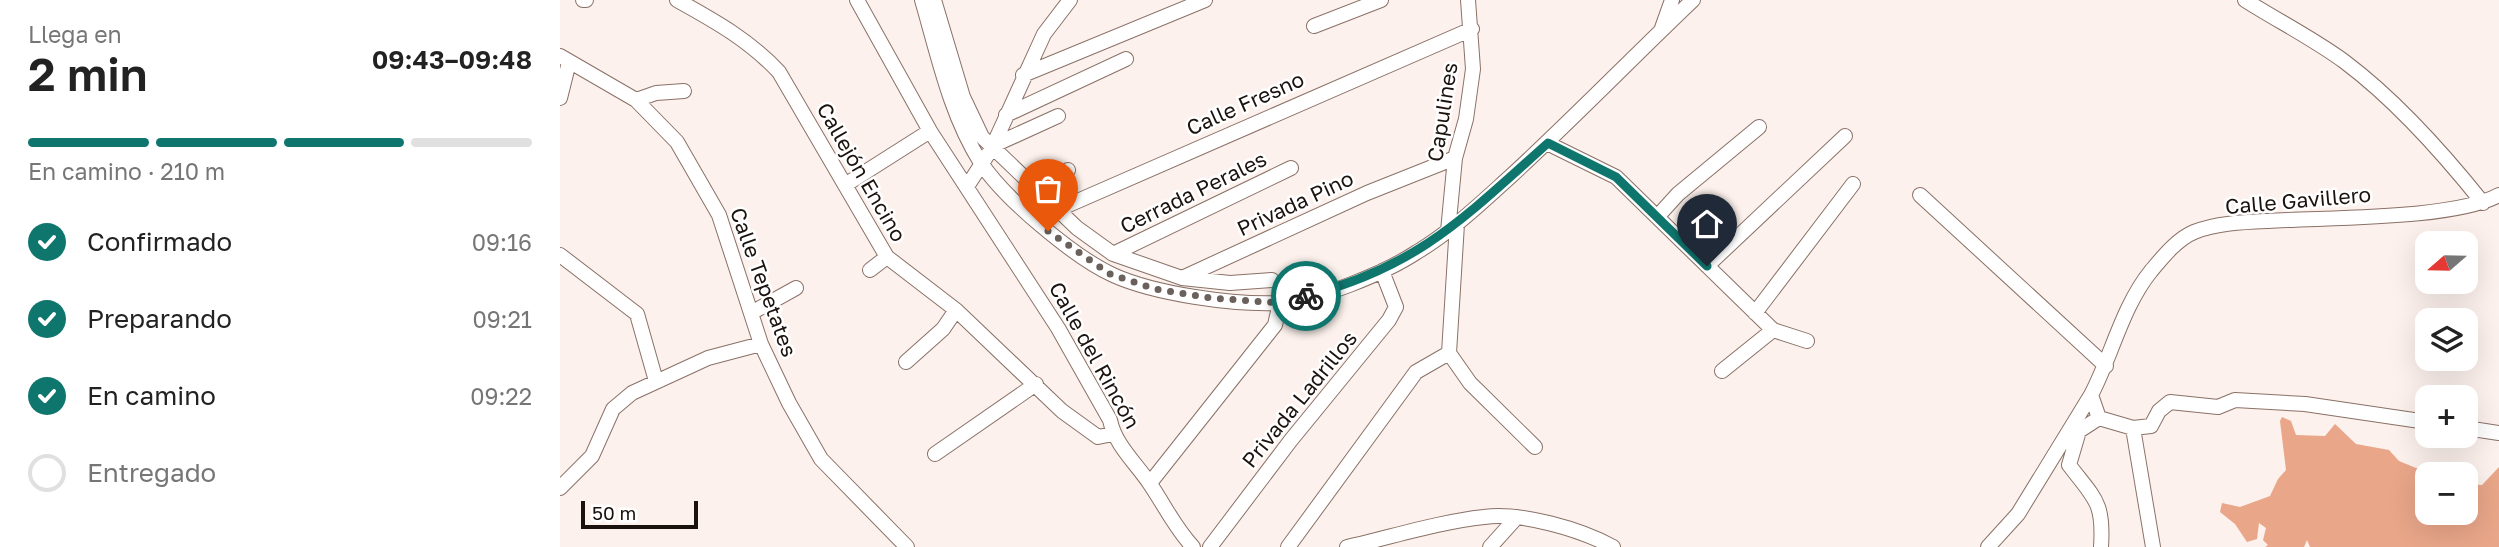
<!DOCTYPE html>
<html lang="es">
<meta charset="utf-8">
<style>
:root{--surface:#fff;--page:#f2f2f2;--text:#222;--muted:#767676;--line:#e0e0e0;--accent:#0f766e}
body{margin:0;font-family:"Golos Text",sans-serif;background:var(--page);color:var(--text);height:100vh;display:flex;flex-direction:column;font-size:26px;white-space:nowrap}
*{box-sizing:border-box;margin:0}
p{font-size:23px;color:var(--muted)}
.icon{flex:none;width:38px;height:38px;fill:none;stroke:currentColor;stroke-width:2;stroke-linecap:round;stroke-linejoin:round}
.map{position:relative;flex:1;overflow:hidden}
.side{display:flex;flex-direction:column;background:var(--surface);width:560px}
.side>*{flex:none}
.needle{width:46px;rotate:250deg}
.tools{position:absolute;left:1855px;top:231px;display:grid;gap:14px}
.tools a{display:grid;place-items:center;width:63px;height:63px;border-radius:14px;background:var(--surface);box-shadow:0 7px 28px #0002;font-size:35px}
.scale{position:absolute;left:21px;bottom:18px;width:117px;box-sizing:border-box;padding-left:7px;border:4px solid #1b120e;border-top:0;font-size:19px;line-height:24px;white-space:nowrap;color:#1b120e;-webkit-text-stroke:5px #fff;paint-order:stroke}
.pin{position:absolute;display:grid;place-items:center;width:60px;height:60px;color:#fff;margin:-72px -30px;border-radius:50% 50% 50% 0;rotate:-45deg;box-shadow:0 0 7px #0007}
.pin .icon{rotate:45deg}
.courier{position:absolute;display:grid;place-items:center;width:70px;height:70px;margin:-35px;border:5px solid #0f766e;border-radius:50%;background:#fff;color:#222;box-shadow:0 2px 9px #0007}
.head em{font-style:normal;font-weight:600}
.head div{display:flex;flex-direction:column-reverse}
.head{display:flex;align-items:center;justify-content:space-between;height:119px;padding:0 28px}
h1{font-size:46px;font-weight:600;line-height:52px}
.bar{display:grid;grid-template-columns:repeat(4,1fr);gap:10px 7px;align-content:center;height:84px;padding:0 28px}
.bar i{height:9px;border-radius:5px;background:var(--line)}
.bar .current{background:var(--accent)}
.bar p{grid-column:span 4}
ol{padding:0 28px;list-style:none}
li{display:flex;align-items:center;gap:21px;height:77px}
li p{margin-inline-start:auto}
li .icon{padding:7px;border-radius:50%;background:var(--accent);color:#fff;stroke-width:4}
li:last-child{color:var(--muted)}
li i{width:38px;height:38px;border:4px solid var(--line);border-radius:50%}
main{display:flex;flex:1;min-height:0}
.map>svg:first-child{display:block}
.forest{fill:#e9a689}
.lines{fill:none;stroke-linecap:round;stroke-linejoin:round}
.minor-casing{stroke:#8a7167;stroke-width:16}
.minor{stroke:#fff;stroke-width:14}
.done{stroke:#6a605c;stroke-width:7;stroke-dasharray:0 12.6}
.route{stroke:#0f766e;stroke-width:9}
.labels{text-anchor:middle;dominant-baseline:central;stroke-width:5;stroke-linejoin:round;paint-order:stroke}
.street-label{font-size:21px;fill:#1b120e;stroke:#fff}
</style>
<main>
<section class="side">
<div class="head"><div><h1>2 min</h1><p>Llega en</p></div><em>09:43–09:48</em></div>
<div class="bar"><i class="current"></i><i class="current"></i><i class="current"></i><i></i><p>En camino · 210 m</p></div>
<ol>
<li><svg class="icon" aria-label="check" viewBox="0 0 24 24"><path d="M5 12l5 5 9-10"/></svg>Confirmado<p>09:16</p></li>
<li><svg class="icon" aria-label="check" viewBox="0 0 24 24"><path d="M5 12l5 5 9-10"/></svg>Preparando<p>09:21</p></li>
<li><svg class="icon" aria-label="check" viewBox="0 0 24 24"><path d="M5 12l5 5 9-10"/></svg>En camino<p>09:22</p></li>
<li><i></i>Entregado</li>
</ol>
</section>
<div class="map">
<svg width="1939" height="547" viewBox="0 0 1939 547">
<rect width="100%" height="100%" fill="#fcf1ec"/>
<path class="forest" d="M1722,417L1731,421L1736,435L1765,436L1775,424L1796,444L1829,450L1839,461L1856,468L1880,467L1892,474H1867V513H1906V484L1922,485L1939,467V547H1750L1747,540L1744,547H1705L1708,545L1703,540L1706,528L1699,523L1697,539L1687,542L1675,524L1660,512L1662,503L1680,507L1710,496L1718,479L1726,470L1720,421Z"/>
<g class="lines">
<defs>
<path id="minor" d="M23,0H26
M117,0C155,21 189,40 219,72L327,257L396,310L502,411L538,437L553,434
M297,0L370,131L498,328L550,420C555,445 576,463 590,484C605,506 615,528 633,547
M362,0C378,55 390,114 421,163C445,199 514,257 553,275C595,294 673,305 719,303C757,301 825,273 857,252C892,231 921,203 951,176C1013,119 1072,58 1133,0
M374,0L403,97L422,137L517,228L553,254L622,278L670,283L712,280
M1685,0C1718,21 1754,39 1785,62C1837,101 1883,153 1923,203
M754,26L821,0
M1102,28L1112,0
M0,56L76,100L117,142L159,215L201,344L229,403L261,459L347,547
M463,75L645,0
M0,98L9,62
M76,100L96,93L124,91
M446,115L566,59
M987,143L1056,177L1213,330L1247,341
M432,146L498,116
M285,185L370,131
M408,185L432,148L484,34L510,0
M469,185L508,170
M1360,195L1546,366
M492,216L497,210L912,29
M1098,216L1118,194L1199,127
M897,224L889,353L910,383L975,447
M888,231L895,158L906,119L913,69L908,0
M553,254L731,168
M0,255L77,314L96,381
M1147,266L1285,136
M310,270L327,257
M622,278L807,193L895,158
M191,313L236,288
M1195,313L1293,184
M346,362L383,329L396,310
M1162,371L1213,330
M1539,418L1531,395C1552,355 1562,307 1591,271C1602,258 1617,239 1634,232C1656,223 1684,222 1708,221C1765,217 1893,220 1939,195
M1539,418L1573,428L1591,426L1599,411L1610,402L1658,407L1675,400L1745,404L1867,422
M1539,418L1519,431L1509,465C1535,499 1544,502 1541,547
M1573,428L1593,547
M1906,428L1939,433
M375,454L476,384
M590,483L715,325L720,303
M0,488L32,456L53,409L72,393L148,358L201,344
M650,547L731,440L829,320L836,307L822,271
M728,547L856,372L889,353
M787,547C832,537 878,522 924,517C961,512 1020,529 1053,547
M930,547L957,517
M1428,547L1458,514L1531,395"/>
</defs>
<use href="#minor" class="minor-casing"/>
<use href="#minor" class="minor"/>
</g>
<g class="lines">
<path class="done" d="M488,231L550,274L595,289L651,298L720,303L746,296"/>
<path class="route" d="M746,296C858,267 905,217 988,143L1056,177L1147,266"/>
</g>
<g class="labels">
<g class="street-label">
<text transform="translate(685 103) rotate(-24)">Calle Fresno</text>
<text transform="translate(882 112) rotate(-81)">Capulines</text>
<text transform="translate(302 172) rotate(60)">Callejón Encino</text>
<text transform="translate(633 192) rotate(-26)">Cerrada Perales</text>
<text transform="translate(1738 200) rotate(-5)">Calle Gavillero</text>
<text transform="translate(735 203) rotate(-25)">Privada Pino</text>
<text transform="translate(204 282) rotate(70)">Calle Tepetates</text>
<text transform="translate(535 355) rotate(61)">Calle del Rincón</text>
<text transform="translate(739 399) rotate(-51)">Privada Ladrillos</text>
</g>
</g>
</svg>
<div class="tools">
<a><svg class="needle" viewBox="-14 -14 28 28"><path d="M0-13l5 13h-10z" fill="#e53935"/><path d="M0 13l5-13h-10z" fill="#767676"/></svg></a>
<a><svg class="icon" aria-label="layers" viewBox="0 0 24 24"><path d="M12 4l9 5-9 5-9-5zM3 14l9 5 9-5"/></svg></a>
<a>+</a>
<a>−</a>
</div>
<div class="scale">50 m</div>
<div class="pin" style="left:488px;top:231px;background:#ea580c"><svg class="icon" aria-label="bag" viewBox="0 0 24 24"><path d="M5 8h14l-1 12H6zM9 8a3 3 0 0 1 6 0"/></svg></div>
<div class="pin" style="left:1147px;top:266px;background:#1f2937"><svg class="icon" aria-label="home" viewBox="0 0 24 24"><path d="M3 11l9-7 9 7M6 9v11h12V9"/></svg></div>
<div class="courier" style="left:746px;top:296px"><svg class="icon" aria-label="bike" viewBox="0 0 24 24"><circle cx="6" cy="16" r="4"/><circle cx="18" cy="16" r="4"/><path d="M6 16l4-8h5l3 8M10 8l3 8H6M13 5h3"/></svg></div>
</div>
</main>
